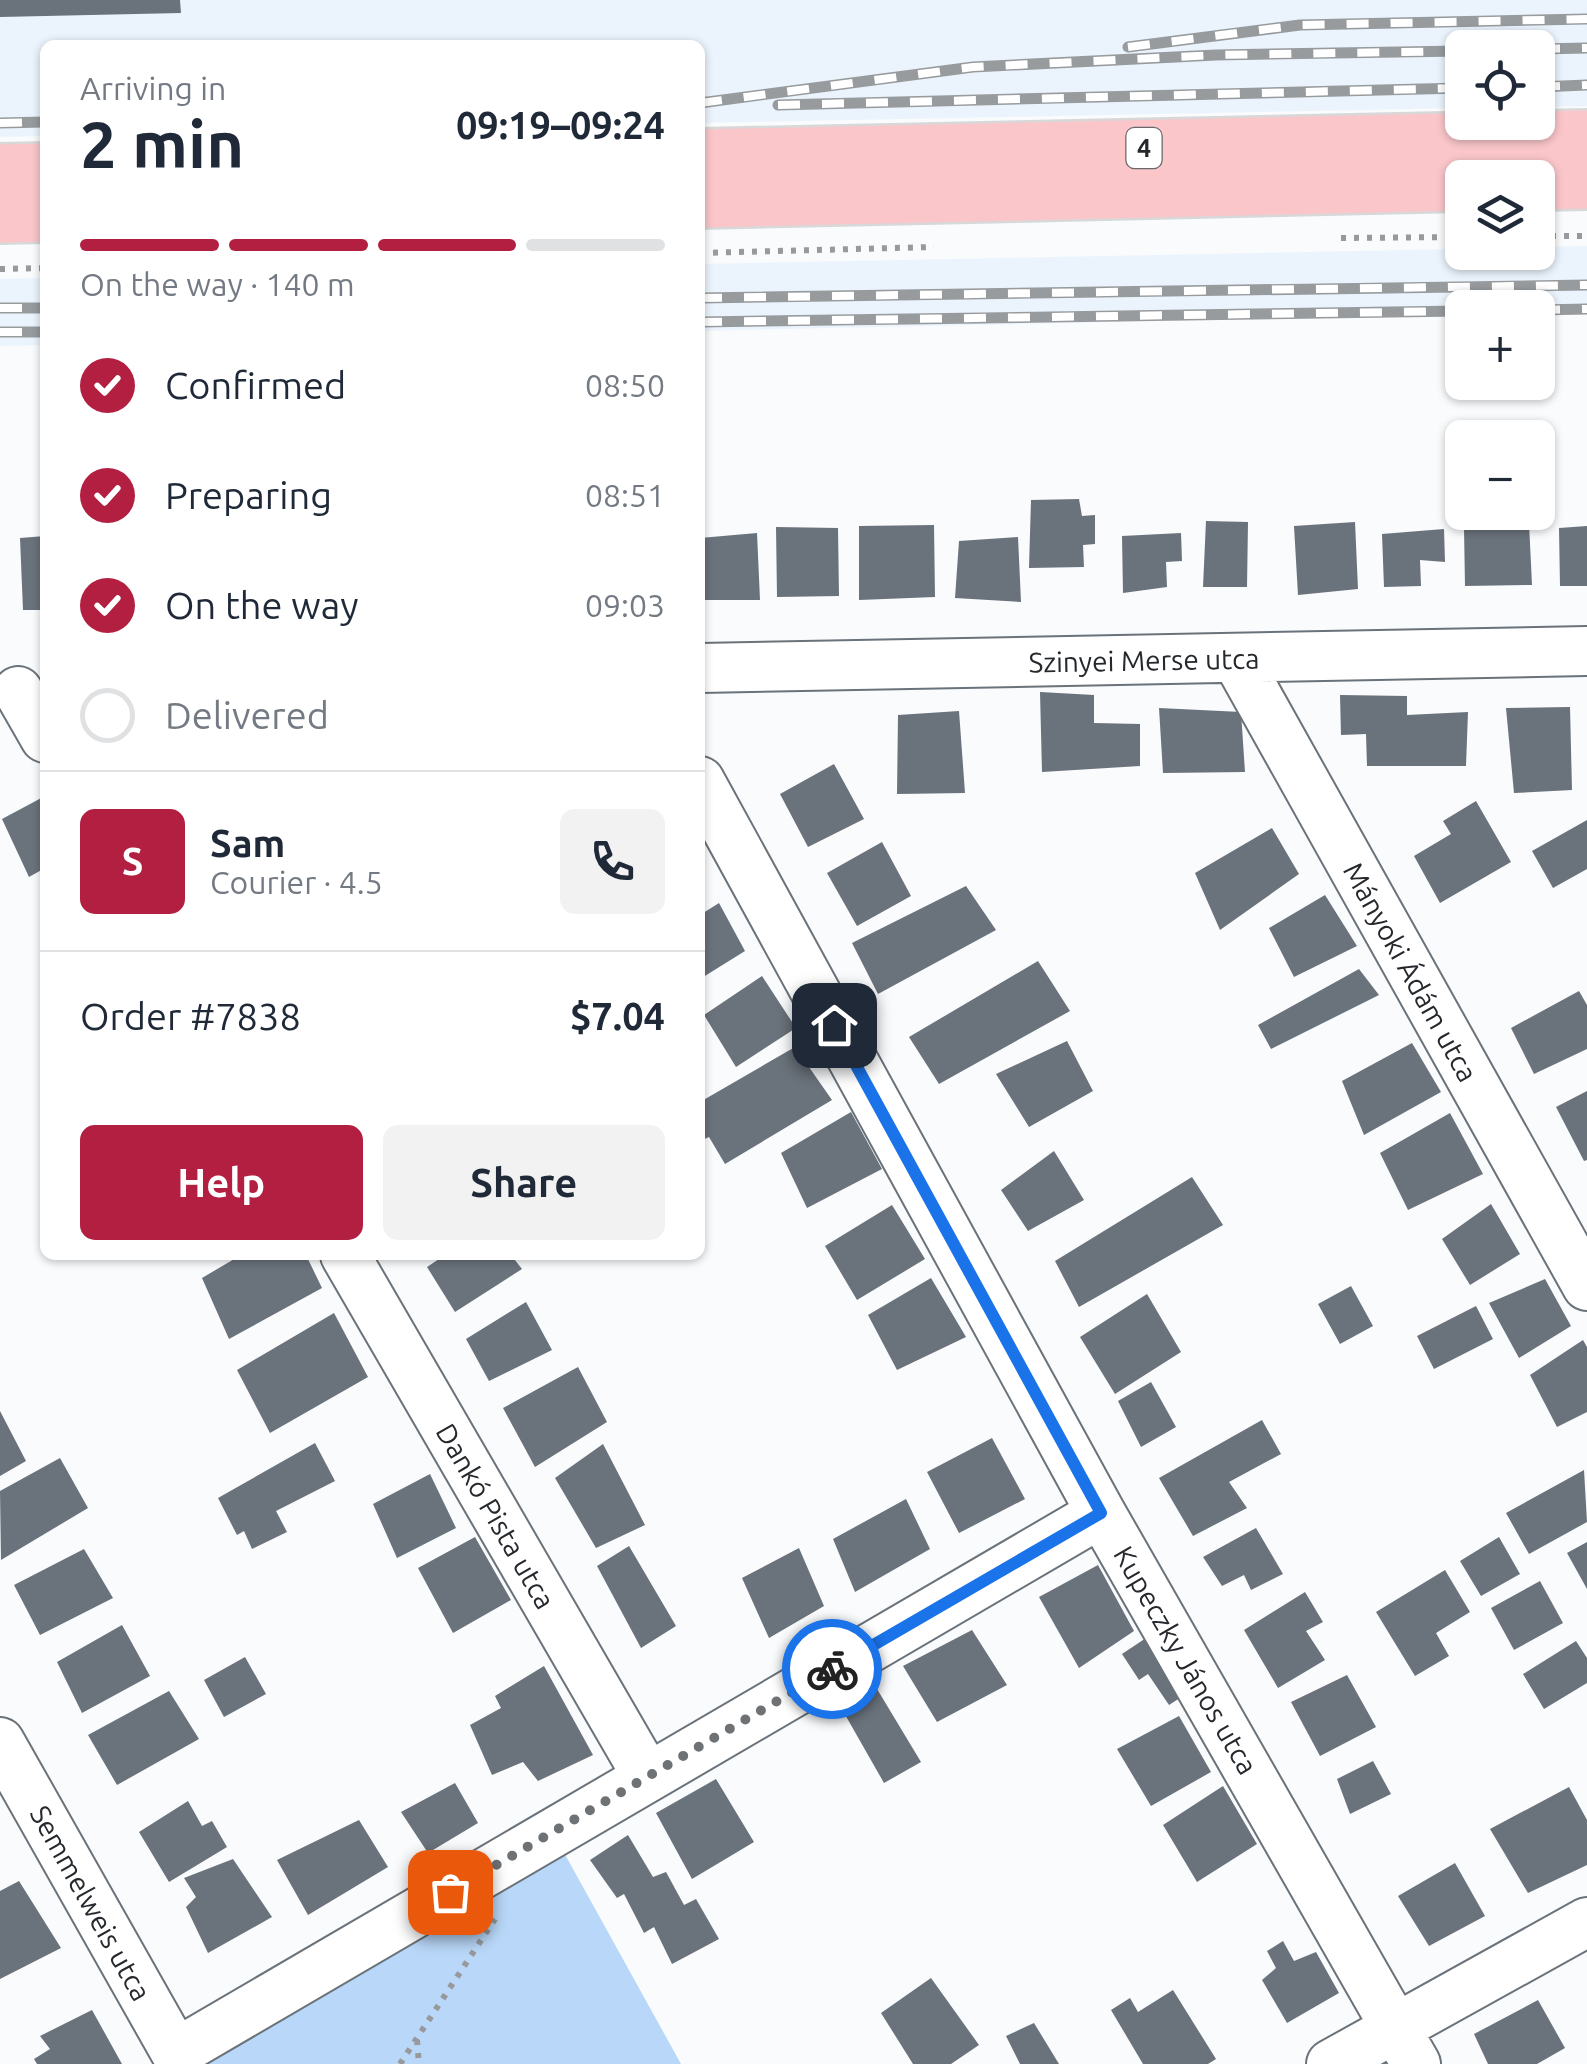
<!DOCTYPE html>
<meta charset="utf-8">
<style>
:root{--surface:#fff;--page:#f2f2f3;--text:#1f2937;--muted:#747a83;--line:#e0e1e3;--accent:#b21f40}
body{margin:0;font-family:Ubuntu,sans-serif;background:var(--page);color:var(--text);height:100vh;display:flex;flex-direction:column;font-size:38px;white-space:nowrap}
*{box-sizing:border-box;margin:0}
p{font-size:32px;color:var(--muted)}
.icon{flex:none;width:55px;height:55px;fill:none;stroke:currentColor;stroke-width:2;stroke-linecap:round;stroke-linejoin:round}
.map{position:relative;flex:1;overflow:hidden}
.side{position:absolute;left:40px;top:40px;width:665px;height:1220px;display:flex;flex-direction:column;background:var(--surface);border-radius:15px;box-shadow:0 2px 8px #0004}
.side>*{flex:none}
.tools{position:absolute;left:1445px;top:30px;display:grid;gap:20px}
.tools a{display:grid;place-items:center;width:110px;height:110px;border-radius:15px;background:var(--surface);box-shadow:0 2px 8px #0004;font-size:50px}
.pin{position:absolute;display:grid;place-items:center;width:85px;height:85px;color:#fff;margin:-42px;border-radius:20px;box-shadow:0 5px 15px #0006}
.courier{position:absolute;display:grid;place-items:center;width:100px;height:100px;margin:-50px;border:8px solid #1a73e8;border-radius:50%;background:#fff;color:#222;box-shadow:0 2px 12px #0007}
.head em{font-style:normal;font-weight:700}
.head div{display:flex;flex-direction:column-reverse}
.head{display:flex;align-items:center;justify-content:space-between;height:170px;padding:0 40px}
h1{font-size:65px;font-weight:700;line-height:75px}
.bar{display:grid;grid-template-columns:repeat(4,1fr);gap:15px 10px;align-content:center;height:120px;padding:0 40px}
.bar i{height:12px;border-radius:8px;background:var(--line)}
.bar .current{background:var(--accent)}
.bar p{grid-column:span 4}
.line{display:flex;align-items:center;gap:25px;padding:0 40px;border-top:2px solid var(--line)}
.line div{flex:1}
.round{display:grid;place-items:center;flex:none;width:105px;height:105px;border-radius:15px;background:var(--page)}
ol{padding:0 40px;list-style:none}
li{display:flex;align-items:center;gap:30px;height:110px}
li p{margin-inline-start:auto}
li .icon{padding:10px;border-radius:50%;background:var(--accent);color:#fff;stroke-width:4}
li:last-child{color:var(--muted)}
li i{width:55px;height:55px;border:5px solid var(--line);border-radius:50%}
.button{display:flex;gap:20px;margin-top:auto;padding:20px 40px}
.button a{flex:1;height:115px;border-radius:15px;background:var(--accent);color:#fff;font-size:40px;font-weight:700;line-height:115px;text-align:center}
.button a+a{background:var(--page);color:var(--text)}
.map>svg:first-child{display:block}
.built{fill:#ebf4fd}
.green{fill:#b9d7f8}
.building{fill:#6a727b}
.lines{fill:none;stroke-linecap:round;stroke-linejoin:round}
.street-casing{stroke:#6a727a;stroke-width:52}
.primary-casing{stroke:#d8d8d9;stroke-width:60}
.path{stroke:#97999c;stroke-width:6;stroke-dasharray:5 8;stroke-linecap:butt}
.street{stroke:#fff;stroke-width:48}
.primary{stroke:#fac6ca;stroke-width:55}
.rail-casing{stroke:#989b9e;stroke-width:11}
.rail{stroke:#fff;stroke-width:8;stroke-dasharray:22;stroke-linecap:butt}
.done{stroke:#6f7275;stroke-width:10;stroke-dasharray:0 18}
.route{stroke:#1a73e8;stroke-width:12}
.labels{text-anchor:middle;dominant-baseline:central;stroke-width:8;stroke-linejoin:round;paint-order:stroke}
.shield{fill:#fff;stroke:#66686b;stroke-width:2.5}
.shield-label{font-size:25px;font-weight:bold;fill:#25282c}
.street-label{font-size:28px;fill:#25282c;stroke:#fff}
</style>
<div class="map">
<svg width="1587" height="2064" viewBox="0 0 1587 2064">
<rect width="100%" height="100%" fill="#f9fbfd"/>
<path class="built" d="M0,0H1587V106L1538,107V48H1462V108L700,123V45H45V136L0,137Z
M1587,246V311L1462,308V314L700,331V264L1462,249V252H1538V247Z
M45,278V345L0,346V279Z"/>
<path class="green" d="M552,1831L681,2064H180Z"/>
<path class="building" d="M0,0H180L181,13L0,17Z
M1079,499L1082,516L1095,515V544L1083,545L1084,567L1029,568L1031,500Z
M1206,521L1248,522L1247,587H1203Z
M1355,522L1358,589L1298,595L1294,526Z
M1529,523L1532,585L1465,586L1464,528Z
M934,525L935,597L859,600V526Z
M1587,526V586H1560L1559,528Z
M776,527L838,528L839,596L777,597Z
M1444,529L1445,562L1420,560L1421,586L1384,587L1382,534Z
M757,533L760,600H700V538Z
M1181,533L1182,561L1166,562L1167,587L1123,593L1122,536Z
M45,536V610H23L20,538Z
M1018,537L1021,602L955,598L959,541Z
M1040,692L1094,695V723L1140,724V766L1042,772Z
M1340,695L1407,696V715L1468,712L1466,766H1367L1366,734L1341,735Z
M1570,707L1572,790L1514,793L1506,708Z
M1159,708L1241,712L1245,772L1163,773Z
M959,711L965,793L897,794L898,715Z
M834,764L864,819L808,847L780,794Z
M45,796V868L29,877L2,819Z
M1476,801L1511,862L1440,903L1414,856L1451,834L1443,821Z
M1587,820V869L1553,888L1532,851Z
M1272,828L1299,874L1220,930L1195,873Z
M882,842L911,896L857,926L827,873Z
M966,886L996,930L878,994L852,943Z
M1325,895L1357,946L1294,977L1269,928Z
M719,903L745,951L700,979V915Z
M1038,961L1070,1011L939,1084L909,1037Z
M1359,969L1379,995L1271,1049L1258,1025Z
M762,976L796,1028L736,1067L704,1015Z
M1579,991L1587,1005V1049L1534,1074L1511,1028Z
M1067,1041L1093,1091L1029,1127L996,1074Z
M1412,1043L1441,1092L1364,1135L1342,1081Z
M795,1047L832,1100L725,1164L709,1137L700,1141V1102Z
M1587,1091V1160L1584,1161L1556,1107Z
M851,1112L882,1169L807,1208L781,1153Z
M1450,1113L1483,1174L1408,1210L1380,1153Z
M1054,1151L1084,1200L1028,1231L1001,1190Z
M1192,1177L1223,1225L1079,1307L1055,1261Z
M1491,1204L1520,1254L1470,1285L1442,1239Z
M892,1205L925,1259L857,1300L825,1246Z
M241,1255H306L322,1288L229,1339L202,1278Z
M445,1255H511L522,1269L455,1312L427,1267Z
M931,1278L966,1337L897,1370L868,1315Z
M1545,1279L1571,1326L1519,1358L1489,1303Z
M1351,1286L1373,1326L1340,1344L1318,1304Z
M1147,1294L1181,1352L1115,1394L1080,1337Z
M526,1302L552,1350L489,1381L466,1339Z
M1476,1306L1493,1339L1434,1369L1417,1336Z
M334,1313L368,1377L270,1433L237,1370Z
M1583,1340L1587,1347V1412L1557,1427L1530,1375Z
M578,1367L607,1422L535,1467L503,1408Z
M1151,1382L1176,1427L1141,1447L1118,1401Z
M0,1411L26,1461L0,1476Z
M1262,1420L1281,1454L1229,1482L1247,1508L1193,1536L1159,1478Z
M992,1438L1025,1499L959,1533L927,1472Z
M315,1443L335,1481L276,1511L287,1532L252,1549L244,1531L237,1535L218,1498Z
M603,1444L645,1525L596,1548L555,1478Z
M60,1458L88,1508L1,1560L0,1491Z
M1584,1470L1587,1522L1529,1554L1506,1513Z
M430,1474L456,1528L397,1558L373,1504Z
M906,1499L930,1549L855,1592L833,1539Z
M1256,1528L1283,1574L1251,1590L1244,1575L1222,1586L1203,1557Z
M475,1537L511,1600L453,1633L418,1568Z
M1499,1537L1520,1574L1481,1596L1460,1561Z
M1587,1542V1589L1567,1553Z
M629,1546L676,1626L641,1648L597,1566Z
M799,1548L824,1606L769,1638L742,1578Z
M84,1549L113,1598L40,1635L14,1585Z
M1098,1565L1134,1631L1079,1668L1039,1597Z
M1445,1570L1470,1612L1436,1633L1449,1656L1415,1676L1376,1612Z
M1540,1581L1563,1623L1514,1650L1491,1608Z
M1305,1592L1323,1622L1306,1631L1325,1660L1278,1688L1244,1630Z
M122,1625L150,1676L82,1713L57,1662Z
M972,1630L1007,1685L937,1722L903,1666Z
M1149,1636L1186,1694L1169,1705L1148,1674L1139,1680L1122,1654Z
M1576,1641L1587,1658V1683L1544,1709L1523,1674Z
M245,1657L266,1694L224,1717L204,1680Z
M544,1666L593,1755L538,1781L523,1762L492,1775L470,1725L501,1708L495,1696Z
M1347,1675L1376,1727L1320,1756L1291,1702Z
M871,1679L921,1762L884,1783L835,1697Z
M169,1691L199,1739L117,1785L88,1735Z
M1179,1716L1211,1772L1151,1806L1117,1749Z
M1373,1761L1391,1794L1350,1814L1337,1779Z
M716,1779L754,1842L692,1879L656,1813Z
M455,1783L478,1823L428,1853L401,1812Z
M1223,1786L1257,1844L1197,1882L1163,1825Z
M1569,1787L1587,1820V1865L1528,1893L1490,1829Z
M188,1801L202,1826L212,1821L227,1847L169,1882L139,1832Z
M359,1820L388,1867L308,1915L277,1860Z
M628,1835L653,1877L666,1872L684,1905L696,1899L719,1939L672,1964L654,1927L644,1933L624,1894L617,1898L590,1860Z
M233,1859L272,1917L208,1953L186,1907L196,1897L184,1878Z
M1455,1863L1485,1916L1429,1946L1398,1896Z
M19,1881L61,1948L0,1979V1891Z
M1283,1941L1294,1961L1316,1952L1339,1993L1287,2023L1262,1980L1276,1968L1267,1951Z
M931,1978L979,2045L951,2064H913L881,2013Z
M1173,1990L1216,2059L1208,2064H1143L1111,2010L1130,1998L1138,2012Z
M1538,2000L1565,2048L1537,2064H1488L1474,2034Z
M92,2010L122,2064H37L34,2059L50,2049L40,2036Z
M1034,2023L1059,2064H1020L1006,2036Z"/>
<g class="lines">
<defs>
<path id="street" d="M1236,658L1587,1286
M700,668L1587,651
M18,691L45,738
M700,781L1101,1513L1416,2064
M345,1255L647,1776
M0,1742L182,2064
M176,2053L1101,1513
M1331,2064L1587,1922"/>
<path id="primary" d="M700,157L1587,138
M0,172L45,171
M1538,182L1587,181
M700,200L1462,183
M0,215L45,214"/>
</defs>
<use href="#street" class="street-casing"/>
<use href="#primary" class="primary-casing"/>
<path class="path" d="M1538,236H1587
M1341,238L1462,237
M700,253L934,247
M0,269L45,268
M417,2040L419,2064
M400,2064L495,1919"/>
<use href="#street" class="street"/>
<use href="#primary" class="primary"/>
<defs>
<path id="rail" d="M1128,47L1300,25L1587,19
M1538,49L1587,48
M1538,87L1587,85
M700,103L973,67L1216,55L1462,51
M778,105L1462,88
M0,123L45,122
M700,298L1587,285
M0,308H45
M1538,310L1587,309
M700,322L1462,311
M0,332H45"/>
</defs>
<use href="#rail" class="rail-casing"/>
<use href="#rail" class="rail"/>
</g>
<g class="lines">
<path class="done" d="M450,1892L832,1669"/>
<path class="route" d="M832,1669L1101,1513L834,1025"/>
</g>
<g class="labels">
<rect class="shield" x="1126.5" y="128" width="35" height="40" rx="8"/>
<g class="shield-label">
<text x="1144" y="148">4</text>
</g>
<g class="street-label">
<text transform="translate(1144 660) rotate(-1)">Szinyei Merse utca</text>
<text transform="translate(1411 972) rotate(61)">Mányoki Ádám utca</text>
<text transform="translate(496 1516) rotate(60)">Dankó Pista utca</text>
<text transform="translate(1186 1660) rotate(60)">Kupeczky János utca</text>
<text transform="translate(91 1903) rotate(61)">Semmelweis utca</text>
</g>
</g>
</svg>
<div class="tools">
<a><svg class="icon" aria-label="locate" viewBox="0 0 24 24"><circle cx="12" cy="12" r="6"/><path d="M12 2v4M12 18v4M2 12h4M18 12h4"/></svg></a>
<a><svg class="icon" aria-label="layers" viewBox="0 0 24 24"><path d="M12 4l9 5-9 5-9-5zM3 14l9 5 9-5"/></svg></a>
<a>+</a>
<a>−</a>
</div>
<div class="pin" style="left:450px;top:1892px;background:#ea580c"><svg class="icon" aria-label="bag" viewBox="0 0 24 24"><path d="M5 8h14l-1 12H6zM9 8a3 3 0 0 1 6 0"/></svg></div>
<div class="pin" style="left:834px;top:1025px;background:#1f2937"><svg class="icon" aria-label="home" viewBox="0 0 24 24"><path d="M3 11l9-7 9 7M6 9v11h12V9"/></svg></div>
<div class="courier" style="left:832px;top:1669px"><svg class="icon" aria-label="bike" viewBox="0 0 24 24"><circle cx="6" cy="16" r="4"/><circle cx="18" cy="16" r="4"/><path d="M6 16l4-8h5l3 8M10 8l3 8H6M13 5h3"/></svg></div>
<section class="side">
<div class="head"><div><h1>2 min</h1><p>Arriving in</p></div><em>09:19–09:24</em></div>
<div class="bar"><i class="current"></i><i class="current"></i><i class="current"></i><i></i><p>On the way · 140 m</p></div>
<ol>
<li><svg class="icon" aria-label="check" viewBox="0 0 24 24"><path d="M5 12l5 5 9-10"/></svg>Confirmed<p>08:50</p></li>
<li><svg class="icon" aria-label="check" viewBox="0 0 24 24"><path d="M5 12l5 5 9-10"/></svg>Preparing<p>08:51</p></li>
<li><svg class="icon" aria-label="check" viewBox="0 0 24 24"><path d="M5 12l5 5 9-10"/></svg>On the way<p>09:03</p></li>
<li><i></i>Delivered</li>
</ol>
<div class="line" style="height:180px"><b class="round" style="background:var(--accent);color:#fff">S</b><div><b>Sam</b><p>Courier · 4.5</p></div><a class="round"><svg class="icon" aria-label="phone" viewBox="0 0 24 24"><path d="M5 4h4l2 5-3 2q2 4 5 5l2-3 5 2v4C11 20 4 13 5 4z"/></svg></a></div>
<div class="line" style="height:130px"><div>Order #7838</div><b>$7.04</b></div>
<div class="button"><a>Help</a><a>Share</a></div>
</section>
</div>
